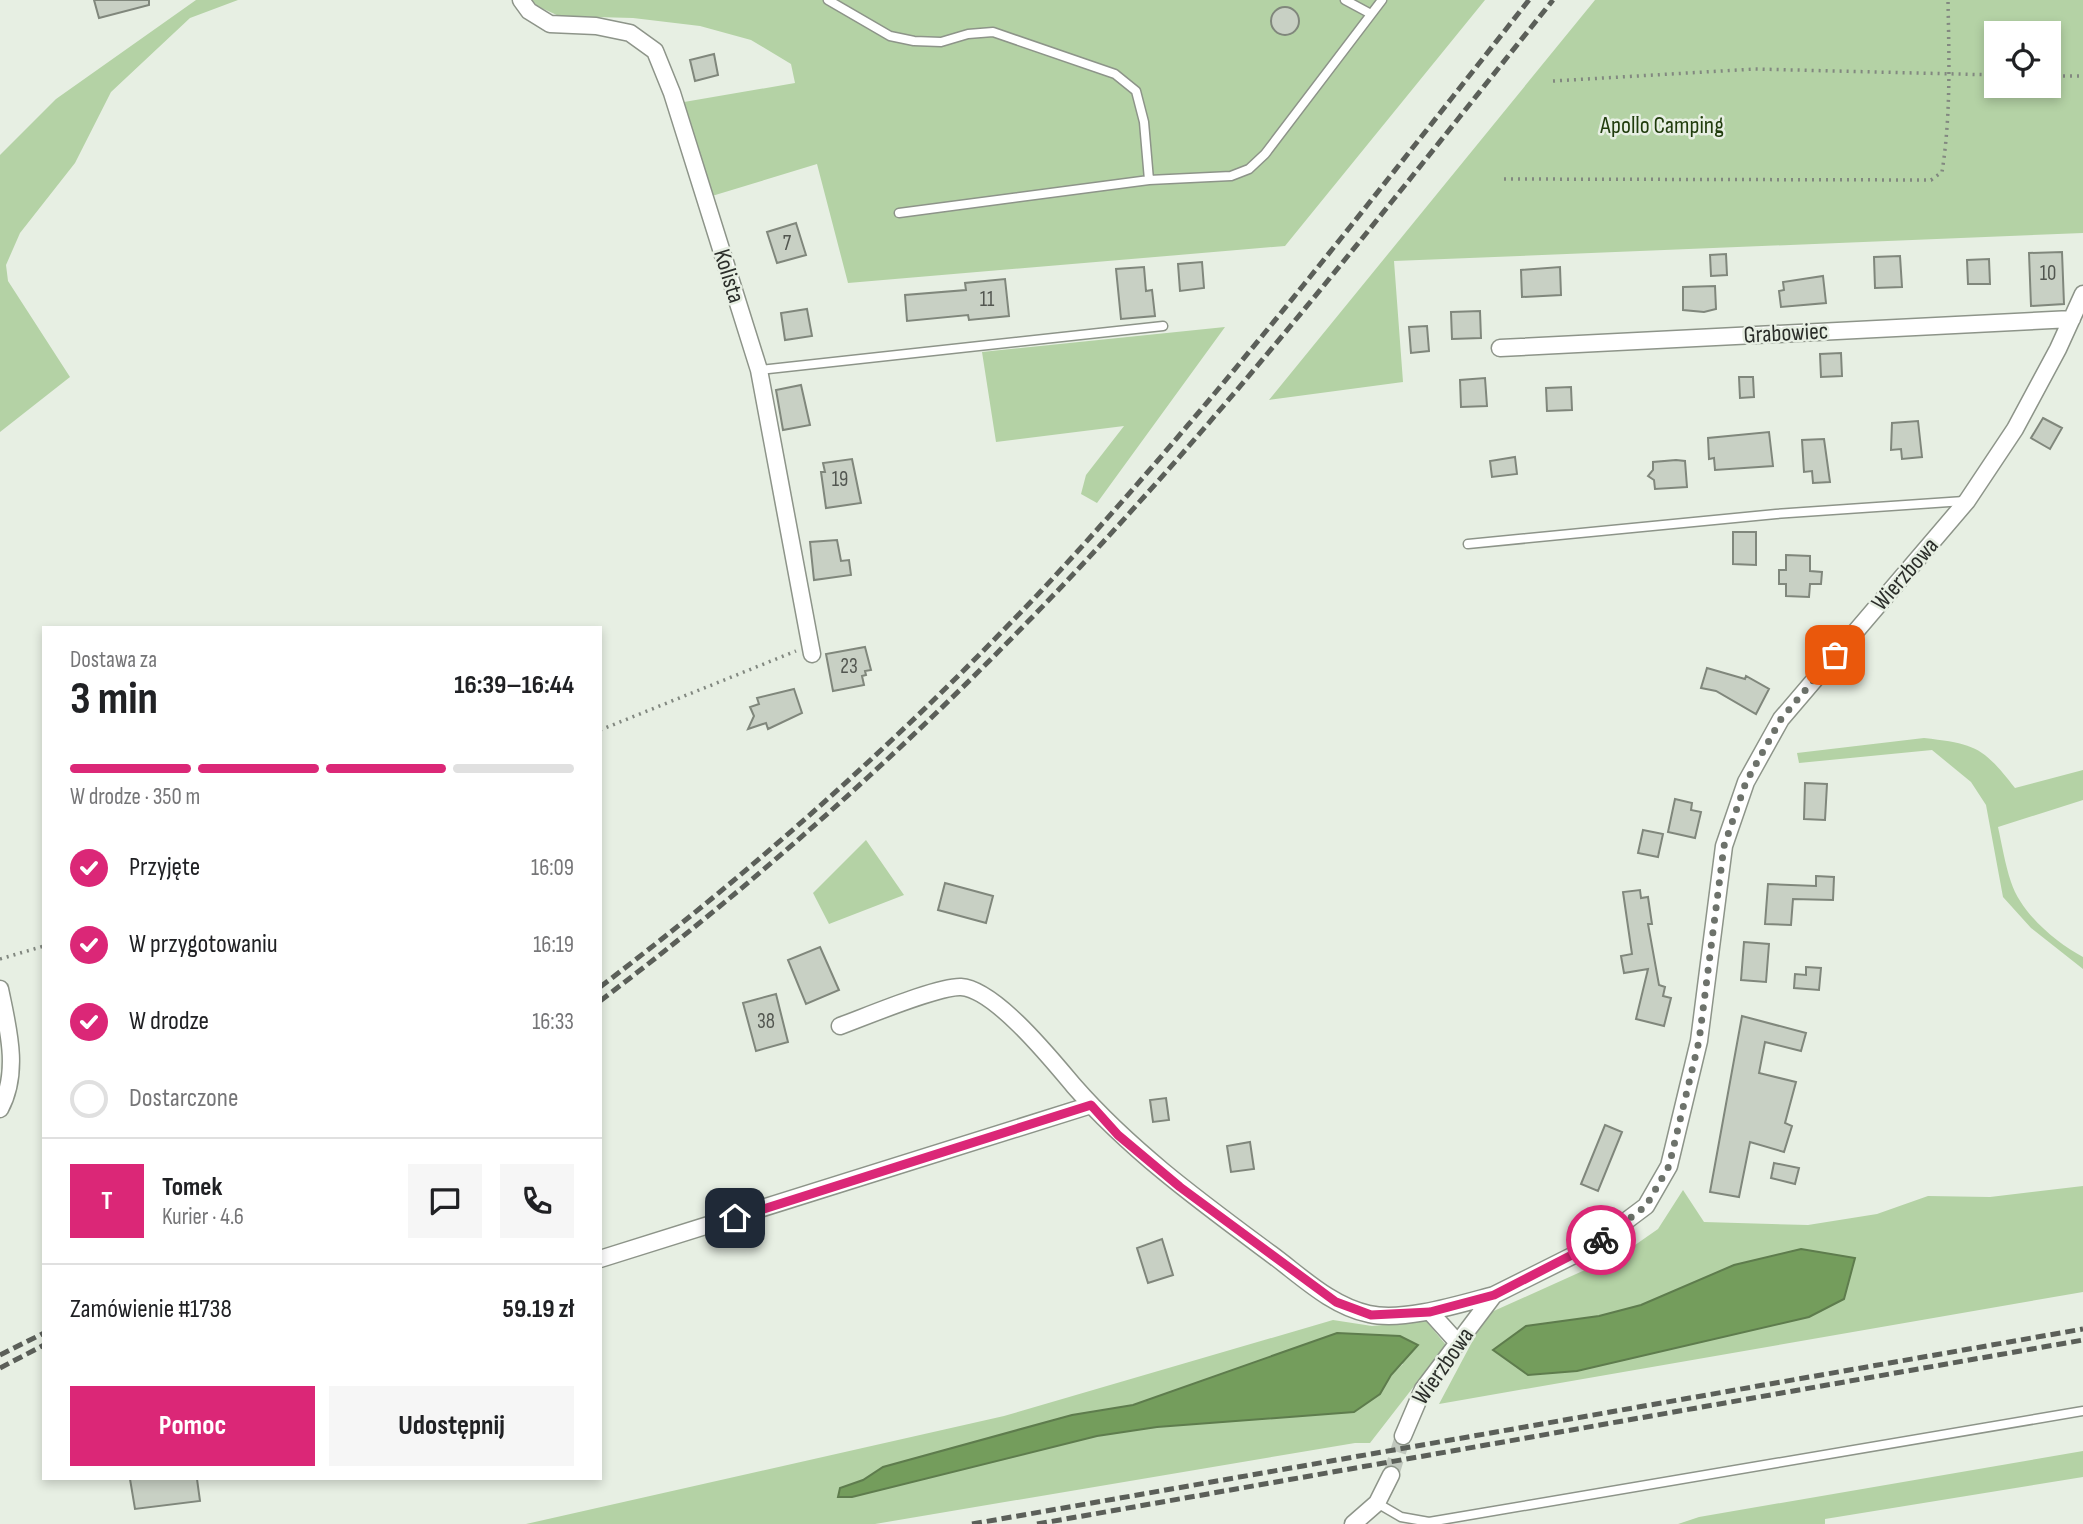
<!DOCTYPE html>
<html lang="pl">
<meta charset="utf-8">
<style>
:root{--surface:#fff;--page:#f6f6f6;--text:#202124;--muted:#757577;--line:#e0e0e0;--accent:#db2777}
body{margin:0;font-family:"Sofia Sans Condensed",sans-serif;background:var(--page);color:var(--text);height:100vh;display:flex;flex-direction:column;font-size:26px;white-space:nowrap}
*{box-sizing:border-box;margin:0}
p{font-size:23px;color:var(--muted)}
.icon{flex:none;width:38px;height:38px;fill:none;stroke:currentColor;stroke-width:2;stroke-linecap:round;stroke-linejoin:round}
.map{position:relative;flex:1;overflow:hidden}
.panel{position:absolute;left:42px;top:626px;width:560px;height:854px;display:flex;flex-direction:column;background:var(--surface);border-radius:0px;box-shadow:0 4px 10px #0003}
.panel>*{flex:none}
.controls{position:absolute;left:1984px;top:21px;display:grid;gap:14px}
.controls a{display:grid;place-items:center;width:77px;height:77px;border-radius:0px;background:var(--surface);box-shadow:0 4px 10px #0003;font-size:35px}
.pin{position:absolute;display:grid;place-items:center;width:60px;height:60px;color:#fff;margin:-30px;border-radius:14px;box-shadow:0 4px 10px #0006}
.courier{position:absolute;display:grid;place-items:center;width:70px;height:70px;margin:-35px;border:5px solid #db2777;border-radius:50%;background:#fff;color:#222;box-shadow:0 2px 9px #0007}
.summary em{font-style:normal;font-weight:700}
.summary div{display:flex;flex-direction:column-reverse}
.summary{display:flex;align-items:center;justify-content:space-between;height:119px;padding:0 28px}
h1{font-size:46px;font-weight:700;line-height:52px}
.bar{display:grid;grid-template-columns:repeat(4,1fr);gap:10px 7px;align-content:center;height:84px;padding:0 28px}
.bar i{height:9px;border-radius:5px;background:var(--line)}
.bar .selected{background:var(--accent)}
.bar p{grid-column:span 4}
.line{display:flex;align-items:center;gap:18px;padding:0 28px;border-top:2px solid var(--line)}
.line div{flex:1}
.round{display:grid;place-items:center;flex:none;width:74px;height:74px;border-radius:0px;background:var(--page)}
ol{padding:0 28px;list-style:none}
li{display:flex;align-items:center;gap:21px;height:77px}
li p{margin-inline-start:auto}
li .icon{padding:7px;border-radius:50%;background:var(--accent);color:#fff;stroke-width:4}
li:last-child{color:var(--muted)}
li i{width:38px;height:38px;border:4px solid var(--line);border-radius:50%}
.primary-button{display:flex;gap:14px;margin-top:auto;padding:14px 28px}
.primary-button a{flex:1;height:80px;border-radius:0px;background:var(--accent);color:#fff;font-size:28px;font-weight:700;line-height:80px;text-align:center}
.primary-button a+a{background:var(--page);color:var(--text)}
.map>svg:first-child{display:block}
.green{fill:#b4d2a5;fill-rule:evenodd}
.water{fill:#749d5c;stroke:#5e7c4d;stroke-width:2}
.building{fill:#c8d0c4;stroke:#80877c;stroke-width:2}
.lines{fill:none;stroke-linecap:round;stroke-linejoin:round}
.street-tunnel{stroke:#c1c8be;stroke-width:16;stroke-dasharray:16 8;stroke-linecap:butt}
.lane-casing{stroke:#8d9489;stroke-width:11}
.street-casing{stroke:#8d9489;stroke-width:19}
.path{stroke:#828880;stroke-width:3.5;stroke-dasharray:2 5;stroke-linecap:butt}
.lane{stroke:#fff;stroke-width:8}
.street{stroke:#fff;stroke-width:16}
.rail{stroke:#5b5f59;stroke-width:5;stroke-dasharray:10 5;stroke-linecap:butt}
.done{stroke:#6d726b;stroke-width:7;stroke-dasharray:0 12.6}
.route{stroke:#db2777;stroke-width:9}
.labels{text-anchor:middle;dominant-baseline:central;stroke-width:5;stroke-linejoin:round;paint-order:stroke}
.number-label{font-size:21px;fill:#525650}
.park-label{font-size:24px;fill:#203c0d;stroke:#e7efe3}
.street-label{font-size:24px;fill:#2b2e2a;stroke:#e7efe3}
</style>
<div class="map">
<svg width="2083" height="1524" viewBox="0 0 2083 1524">
<rect width="100%" height="100%" fill="#e7efe3"/>
<path class="green" d="M196,0H238L190,18L111,92L75,163L20,233L6,265L8,281L70,377L0,432V155L56,99Z
M532,0H1485L1285,246L848,283L817,164L712,196L684,102L795,83L791,64L751,40L700,26L633,18L559,16L537,6Z
M1595,0H2083V233L1394,261L1403,382L1269,400ZM1997,33H2049V86H1997Z
M1225,327L1097,503L1081,494L1086,475L1124,426L996,442L982,352Z
M1924,738C1976,744 1983,747 2015,788L2083,770V800L1998,827C2002,845 2005,864 2011,882C2021,913 2055,942 2083,957V969L2031,928L2003,897L1986,805L1971,782L1932,750L1799,763L1797,753Z
M866,840L904,895L829,924L813,893Z
M2083,1186V1292L1439,1404L1487,1314L1625,1252L1658,1229L1683,1190L1704,1222L1808,1225L1877,1214L1928,1196L1990,1197ZM1801,1249L1854,1258L1809,1317L1526,1326L1599,1316L1641,1305L1735,1265Z
M1333,1320L1372,1326L1426,1321L1446,1345L1370,1443H1355L875,1524H526L1004,1416ZM1337,1333L1403,1364L1391,1375L1380,1394L1354,1412L1157,1427L1097,1436L852,1497H839L883,1467L1072,1415L1133,1405Z
M2083,1451V1477L1825,1519V1524H1678L1699,1517Z"/>
<path class="water" d="M1801,1249L1855,1258L1844,1299L1809,1317L1577,1371L1528,1375L1493,1350L1526,1326L1599,1316L1641,1305L1734,1265Z
M1337,1333L1400,1336L1418,1345L1391,1375L1380,1394L1354,1412L1157,1427L1097,1436L852,1497H838L840,1488L863,1480L883,1467L1072,1415L1133,1405Z"/>
<path class="building" d="M94,0H149V5L99,18Z
M1271 21a14 14 0 1 1 28 0a14 14 0 1 1-28 0Z
M714,54L718,75L695,81L690,60Z
M796,223L806,255L777,263L767,232Z
M2062,252L2064,304L2031,306L2029,253Z
M1726,254L1727,275L1711,276L1710,255Z
M1900,256L1902,287L1875,288L1874,257Z
M1989,259L1990,284H1968L1967,260Z
M1202,262L1204,288L1180,291L1178,264Z
M1144,267L1146,291L1152,290L1155,316L1121,319L1116,269Z
M1560,267L1561,295L1522,297L1521,270Z
M1823,276L1826,303L1781,307L1779,291L1784,290L1783,282Z
M1005,279L1009,316L969,320L968,315L907,321L905,295L966,290L965,283Z
M1715,286L1716,309L1704,312L1683,310V287Z
M807,309L812,336L785,340L781,313Z
M1480,311L1481,338L1452,339L1451,312Z
M1427,326L1429,351L1411,353L1409,327Z
M1841,353L1842,376L1821,377L1820,354Z
M1739,377H1753L1754,397L1740,398Z
M1485,378L1487,406L1461,407L1460,380Z
M801,385L810,425L783,430L776,390Z
M1571,387L1572,410L1547,411L1546,388Z
M2043,418L2062,428L2050,449L2031,438Z
M1918,421L1922,457L1902,459L1901,449L1891,450L1892,423Z
M1769,432L1773,466L1715,470L1714,458L1709,459L1708,438Z
M1824,439L1830,482L1813,483L1812,471L1804,472L1802,440Z
M1515,457L1517,474L1492,477L1490,461Z
M852,459L861,503L826,508L821,472H825L823,463Z
M1676,460L1685,461L1687,487L1655,489L1654,480L1648,476L1653,470V462Z
M1733,532H1756V565L1733,564Z
M837,540L841,561L849,560L851,575L814,580L810,542Z
M1786,555L1810,556V571L1822,572L1821,584H1810L1809,597L1786,596V584H1779V570H1786Z
M865,647L871,670L865,671L866,675L862,676L864,685L833,691L826,654Z
M1707,668L1745,679L1746,676L1769,689L1756,714L1716,691L1701,688Z
M794,689L802,713L768,729L766,723L748,729L754,716L750,707L759,704L757,698Z
M1805,783L1827,784L1825,820L1804,819Z
M1675,799L1692,803L1691,810L1701,812L1695,838L1668,832Z
M1643,830L1663,834L1658,857L1638,853Z
M1816,876L1834,877L1833,900L1793,899L1791,925L1765,924L1768,884L1816,886Z
M945,883L993,896L986,923L938,910Z
M1640,890L1641,898L1648,897L1652,924H1648L1659,985L1665,987L1663,996L1671,998L1664,1026L1636,1019L1648,969L1624,973L1621,956L1632,954L1623,892Z
M1744,942L1769,944L1766,982L1741,980Z
M820,947L839,990L806,1004L788,960Z
M1806,967L1821,968L1819,990L1794,988L1795,974L1806,975Z
M776,994L788,1042L756,1051L743,1003Z
M1742,1016L1806,1033L1801,1051L1765,1042L1759,1073L1796,1082L1785,1123L1792,1126L1784,1152L1750,1142L1739,1197L1710,1192Z
M1166,1098L1169,1120L1153,1122L1150,1100Z
M1605,1125L1622,1132L1598,1191L1581,1184Z
M1250,1142L1254,1169L1231,1172L1227,1146Z
M1774,1163L1799,1168L1795,1184L1771,1178Z
M1162,1239L1173,1275L1148,1283L1137,1248Z
M130,1479H197L200,1501L135,1509Z"/>
<g class="lines">
<path class="street-tunnel" d="M1391,1475L1403,1436"/>
<defs>
<path id="lane" d="M828,0L890,36L914,41L941,42L968,34L993,32L1115,74L1136,91L1144,122L1149,180
M1345,0L1371,14
M899,213L1149,180L1231,176L1249,169L1265,154L1382,0
M759,370L1163,326
M1468,544L1776,514L1964,501
M1377,1503L1401,1517L1429,1522L2083,1411"/>
<path id="street" d="M521,0L529,11L550,24L596,26L630,33L655,51L672,93L759,370L812,654
M1500,348L2072,319
M0,989C8,1028 20,1072 0,1109
M840,1026C865,1017 938,986 961,987C995,989 1052,1060 1074,1086C1132,1152 1201,1202 1271,1254C1301,1276 1331,1306 1369,1314C1403,1322 1460,1304 1494,1295
M600,1259L1091,1105
M1430,1312L1458,1343
M1403,1436L1423,1389L1494,1295L1594,1245L1646,1206L1669,1166L1699,1041L1724,846L1746,782L1781,719L1967,501L2015,429L2058,349L2083,294
M1353,1524L1377,1503L1391,1475"/>
</defs>
<use href="#lane" class="lane-casing"/>
<use href="#street" class="street-casing"/>
<path class="path" d="M2049,76H2083
M1553,81L1755,69L1997,75
M1504,179L1931,180L1942,172C1951,115 1949,57 1948,0
M600,730L796,651
M0,959L44,946"/>
<use href="#lane" class="lane"/>
<use href="#street" class="street"/>
<path class="rail" d="M600,987C758,867 906,734 1042,590C1216,403 1371,200 1529,0
M600,1001C773,870 932,725 1080,567C1248,387 1399,192 1553,0
M0,1355L44,1333
M0,1368L44,1345
M972,1524L2083,1329
M1037,1524L2083,1340"/>
</g>
<g class="lines">
<path class="done" d="M1601,1240L1646,1206L1669,1166L1699,1041L1724,846L1746,782L1781,719L1835,655"/>
<path class="route" d="M735,1218L1091,1105L1118,1135L1180,1187L1336,1302L1371,1315L1430,1312L1494,1295L1601,1240"/>
</g>
<g class="labels">
<g class="number-label">
<text x="787" y="243">7</text>
<text x="2048" y="273">10</text>
<text x="987" y="299">11</text>
<text x="840" y="479">19</text>
<text x="849" y="666">23</text>
<text x="766" y="1021">38</text>
</g>
<g class="park-label">
<text x="1662" y="125">Apollo Camping</text>
</g>
<g class="street-label">
<text transform="translate(729 276) rotate(73)">Kolista</text>
<text transform="translate(1786 333) rotate(-3)">Grabowiec</text>
<text transform="translate(1905 574) rotate(-49)">Wierzbowa</text>
<text transform="translate(1443 1366) rotate(-55)">Wierzbowa</text>
</g>
</g>
</svg>
<div class="controls">
<a><svg class="icon" aria-label="locate" viewBox="0 0 24 24"><circle cx="12" cy="12" r="6"/><path d="M12 2v4M12 18v4M2 12h4M18 12h4"/></svg></a>
</div>
<div class="pin" style="left:1835px;top:655px;background:#ea580c"><svg class="icon" aria-label="bag" viewBox="0 0 24 24"><path d="M5 8h14l-1 12H6zM9 8a3 3 0 0 1 6 0"/></svg></div>
<div class="pin" style="left:735px;top:1218px;background:#1f2937"><svg class="icon" aria-label="home" viewBox="0 0 24 24"><path d="M3 11l9-7 9 7M6 9v11h12V9"/></svg></div>
<div class="courier" style="left:1601px;top:1240px"><svg class="icon" aria-label="bike" viewBox="0 0 24 24"><circle cx="6" cy="16" r="4"/><circle cx="18" cy="16" r="4"/><path d="M6 16l4-8h5l3 8M10 8l3 8H6M13 5h3"/></svg></div>
<section class="panel">
<div class="summary"><div><h1>3 min</h1><p>Dostawa za</p></div><em>16:39–16:44</em></div>
<div class="bar"><i class="selected"></i><i class="selected"></i><i class="selected"></i><i></i><p>W drodze · 350 m</p></div>
<ol>
<li><svg class="icon" aria-label="check" viewBox="0 0 24 24"><path d="M5 12l5 5 9-10"/></svg>Przyjęte<p>16:09</p></li>
<li><svg class="icon" aria-label="check" viewBox="0 0 24 24"><path d="M5 12l5 5 9-10"/></svg>W przygotowaniu<p>16:19</p></li>
<li><svg class="icon" aria-label="check" viewBox="0 0 24 24"><path d="M5 12l5 5 9-10"/></svg>W drodze<p>16:33</p></li>
<li><i></i>Dostarczone</li>
</ol>
<div class="line" style="height:126px"><b class="round" style="background:var(--accent);color:#fff">T</b><div><b>Tomek</b><p>Kurier · 4.6</p></div><a class="round"><svg class="icon" aria-label="chat" viewBox="0 0 24 24"><path d="M4 5h16v11H9l-5 4z"/></svg></a><a class="round"><svg class="icon" aria-label="phone" viewBox="0 0 24 24"><path d="M5 4h4l2 5-3 2q2 4 5 5l2-3 5 2v4C11 20 4 13 5 4z"/></svg></a></div>
<div class="line" style="height:91px"><div>Zamówienie #1738</div><b>59.19 zł</b></div>
<div class="primary-button"><a>Pomoc</a><a>Udostępnij</a></div>
</section>
</div>
